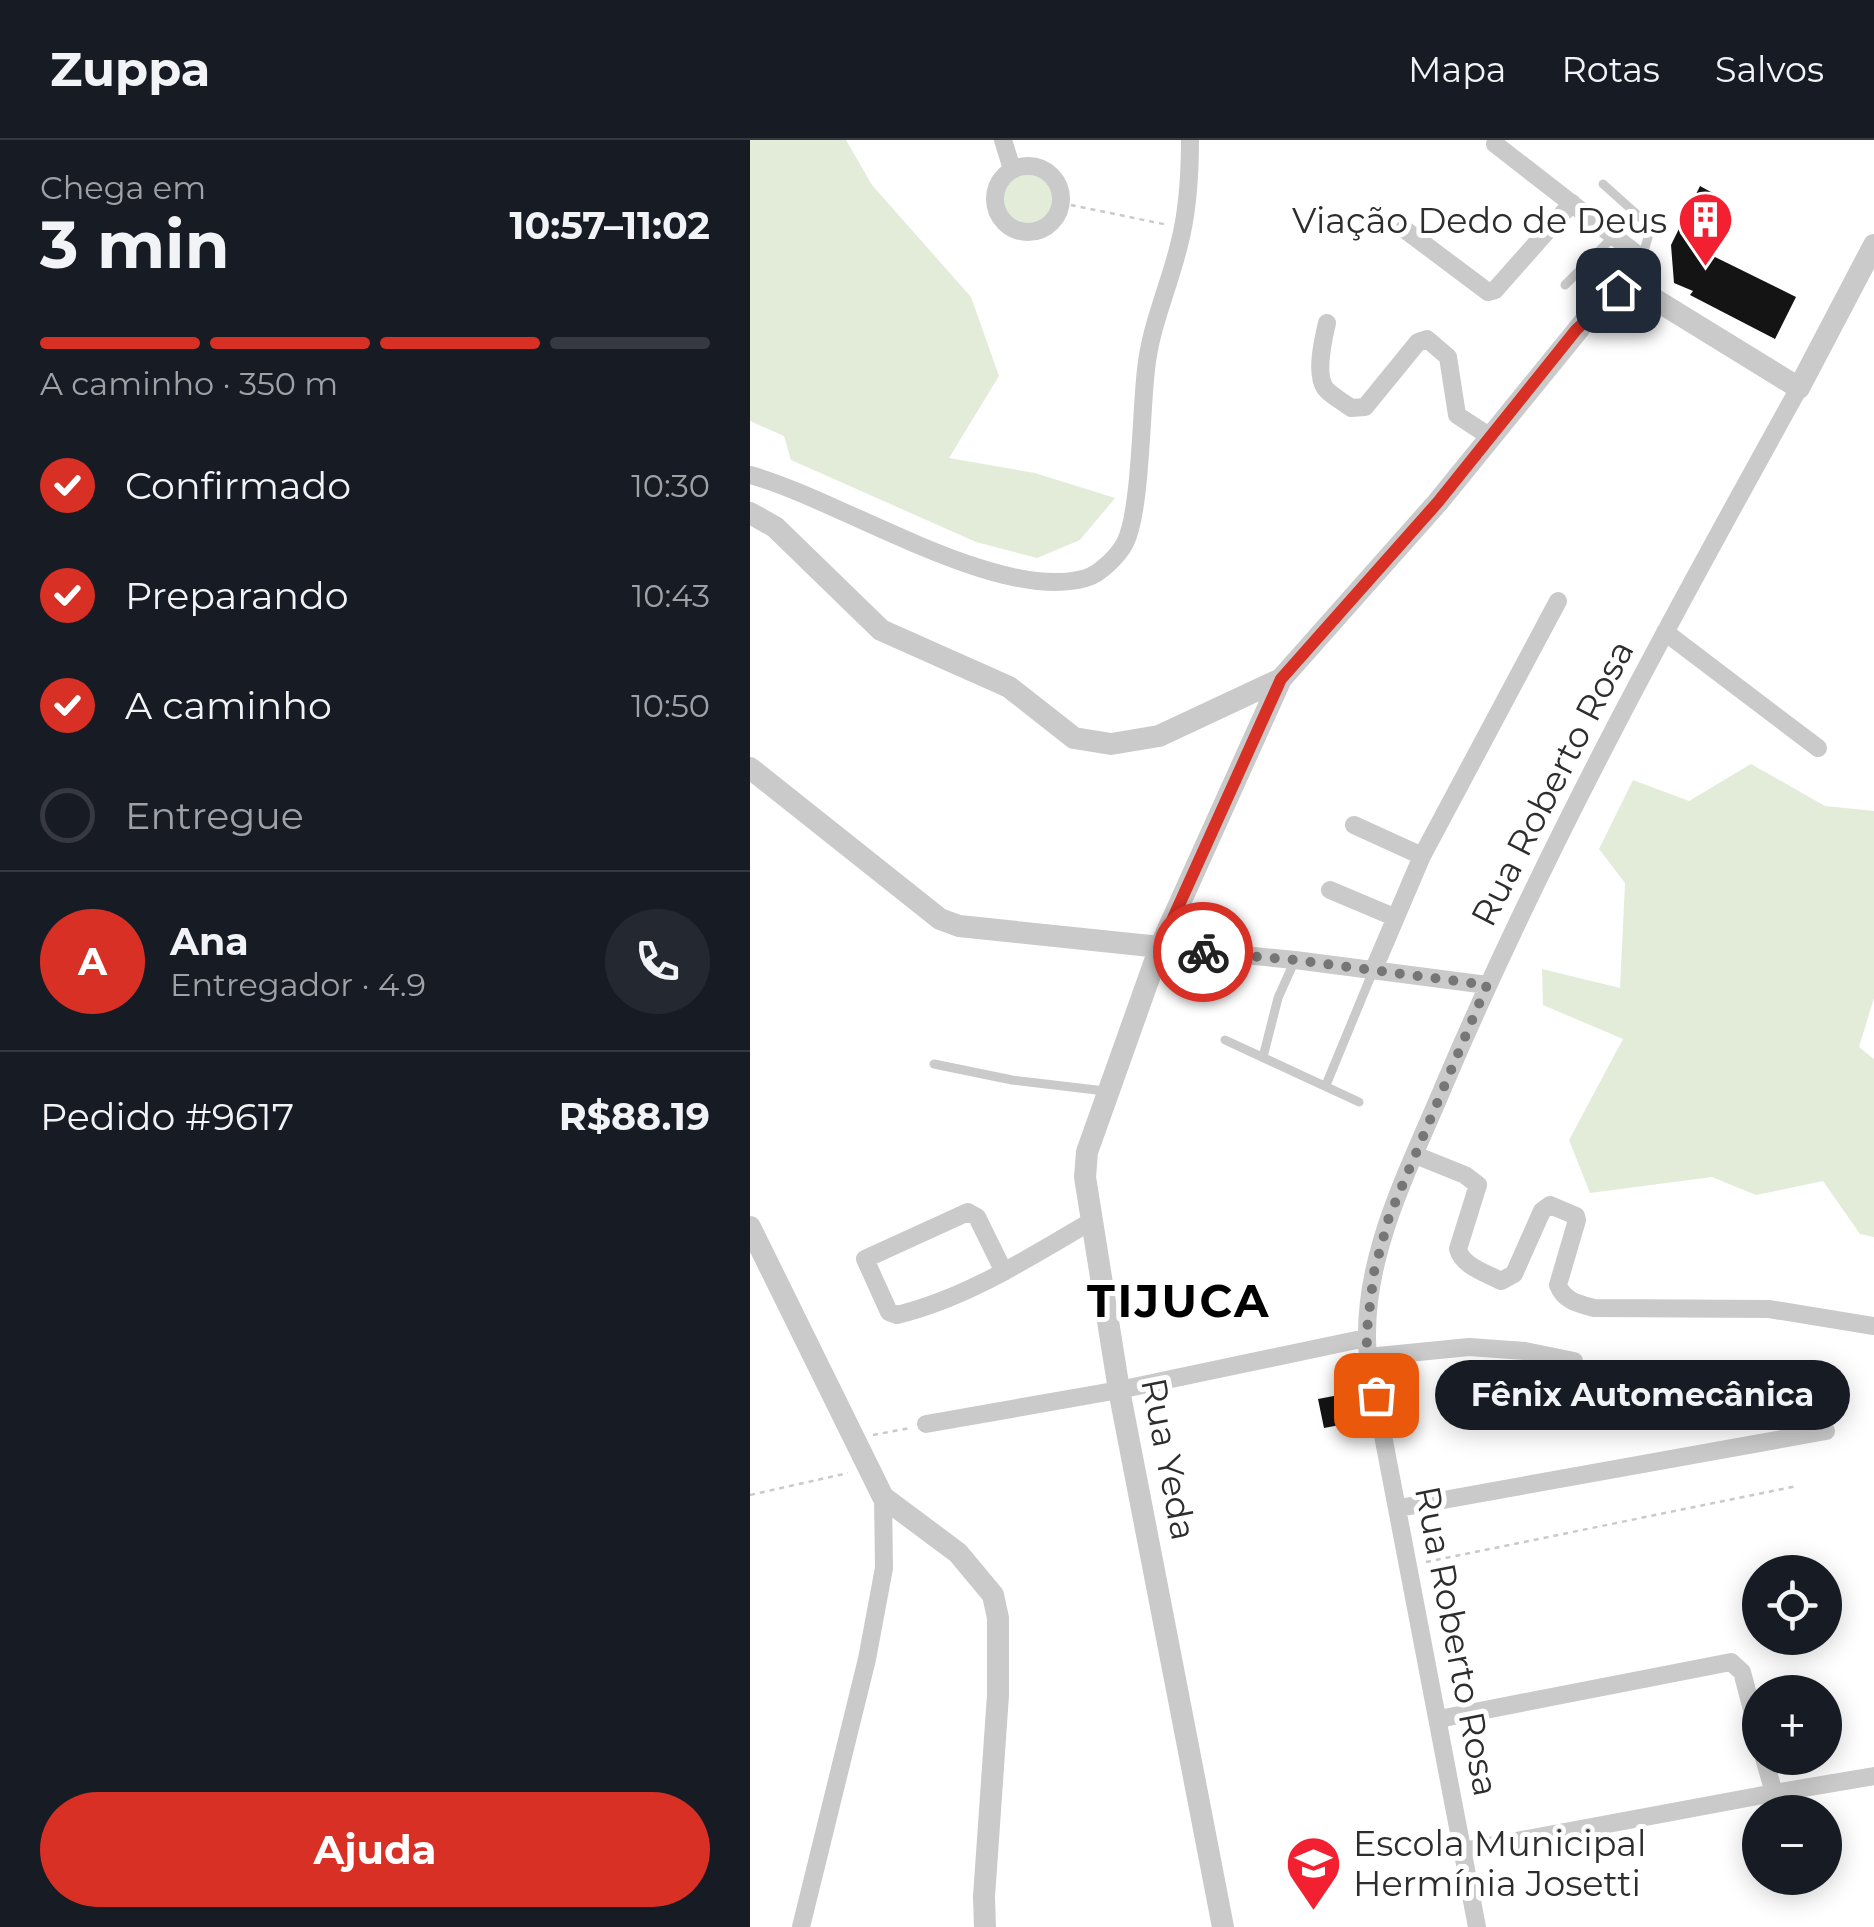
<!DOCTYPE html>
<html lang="pt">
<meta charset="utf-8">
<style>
:root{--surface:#171b24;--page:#242831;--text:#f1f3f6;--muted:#9ea1a6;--line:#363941;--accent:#d93025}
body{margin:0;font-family:Montserrat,sans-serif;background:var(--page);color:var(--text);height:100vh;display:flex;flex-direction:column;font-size:38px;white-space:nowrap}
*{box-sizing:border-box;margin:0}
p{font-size:32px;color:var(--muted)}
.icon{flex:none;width:55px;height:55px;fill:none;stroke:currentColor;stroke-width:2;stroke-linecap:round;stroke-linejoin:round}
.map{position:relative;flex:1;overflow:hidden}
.sheet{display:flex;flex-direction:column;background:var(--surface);width:750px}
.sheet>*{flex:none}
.fabs{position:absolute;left:992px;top:1415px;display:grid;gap:20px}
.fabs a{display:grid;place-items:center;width:100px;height:100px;border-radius:50%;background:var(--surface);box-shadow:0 5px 25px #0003;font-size:50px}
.pin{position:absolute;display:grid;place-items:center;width:85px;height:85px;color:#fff;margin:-42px;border-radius:20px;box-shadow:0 5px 15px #0006}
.courier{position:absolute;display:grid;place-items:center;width:100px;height:100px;margin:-50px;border:8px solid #d93025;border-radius:50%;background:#fff;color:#222;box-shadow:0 2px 12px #0007}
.bubble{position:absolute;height:70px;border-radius:35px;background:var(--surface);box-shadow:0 5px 25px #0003;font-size:32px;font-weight:700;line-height:70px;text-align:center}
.overview em{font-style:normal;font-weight:700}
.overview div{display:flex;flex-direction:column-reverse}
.overview{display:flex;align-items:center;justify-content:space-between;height:170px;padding:0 40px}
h1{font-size:65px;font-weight:700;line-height:75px}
.bar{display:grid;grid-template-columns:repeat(4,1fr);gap:15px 10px;align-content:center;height:120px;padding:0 40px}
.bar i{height:12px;border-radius:8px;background:var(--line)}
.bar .active{background:var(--accent)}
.bar p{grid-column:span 4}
.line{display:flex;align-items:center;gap:25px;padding:0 40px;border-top:2px solid var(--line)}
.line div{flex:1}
.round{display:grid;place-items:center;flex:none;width:105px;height:105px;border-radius:52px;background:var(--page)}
ol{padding:0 40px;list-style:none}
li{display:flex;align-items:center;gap:30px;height:110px}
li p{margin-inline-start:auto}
li .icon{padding:10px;border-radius:50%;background:var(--accent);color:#fff;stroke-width:4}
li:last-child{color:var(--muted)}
li i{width:55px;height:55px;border:5px solid var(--line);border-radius:50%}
.cta{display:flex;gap:20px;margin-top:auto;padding:20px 40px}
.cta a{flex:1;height:115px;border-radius:60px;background:var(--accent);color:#fff;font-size:40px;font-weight:700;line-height:115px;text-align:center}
header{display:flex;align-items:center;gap:60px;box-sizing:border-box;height:140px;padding:0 50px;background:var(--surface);border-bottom:2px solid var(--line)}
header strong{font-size:48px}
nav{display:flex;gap:55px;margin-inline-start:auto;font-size:35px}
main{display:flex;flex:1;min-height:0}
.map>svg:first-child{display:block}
.green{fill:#e3ecd9}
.building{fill:#141414}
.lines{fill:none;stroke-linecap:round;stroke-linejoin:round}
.path{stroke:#cacaca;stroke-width:2.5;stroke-dasharray:5 5;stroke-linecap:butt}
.service{stroke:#cacaca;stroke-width:9}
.minor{stroke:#cacaca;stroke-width:18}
.tertiary{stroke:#cacaca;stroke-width:22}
.done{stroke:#767676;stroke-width:10;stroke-dasharray:0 18}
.route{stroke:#d93025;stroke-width:12}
.labels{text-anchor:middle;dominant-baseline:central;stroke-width:10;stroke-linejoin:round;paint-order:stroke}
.poi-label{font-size:35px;fill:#2d2d2d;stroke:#fff;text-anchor:end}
.street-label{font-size:35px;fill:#2d2d2d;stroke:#fff}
.district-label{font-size:45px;font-weight:bold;letter-spacing:2.5px;fill:#000;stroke:#fff}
</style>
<header>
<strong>Zuppa</strong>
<nav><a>Mapa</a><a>Rotas</a><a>Salvos</a></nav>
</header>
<main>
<section class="sheet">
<div class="overview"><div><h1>3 min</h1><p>Chega em</p></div><em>10:57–11:02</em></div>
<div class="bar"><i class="active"></i><i class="active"></i><i class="active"></i><i></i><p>A caminho · 350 m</p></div>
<ol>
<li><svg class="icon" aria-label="check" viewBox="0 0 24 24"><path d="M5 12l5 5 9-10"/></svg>Confirmado<p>10:30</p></li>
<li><svg class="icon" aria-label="check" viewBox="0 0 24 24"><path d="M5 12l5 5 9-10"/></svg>Preparando<p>10:43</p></li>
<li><svg class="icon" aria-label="check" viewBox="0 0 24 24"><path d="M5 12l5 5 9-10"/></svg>A caminho<p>10:50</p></li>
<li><i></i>Entregue</li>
</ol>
<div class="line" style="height:180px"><b class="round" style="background:var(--accent);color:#fff">A</b><div><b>Ana</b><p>Entregador · 4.9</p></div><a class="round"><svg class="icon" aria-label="phone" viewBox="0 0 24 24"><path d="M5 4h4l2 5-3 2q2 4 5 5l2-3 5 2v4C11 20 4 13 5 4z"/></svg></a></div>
<div class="line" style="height:130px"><div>Pedido #9617</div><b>R$88.19</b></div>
<div class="cta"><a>Ajuda</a></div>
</section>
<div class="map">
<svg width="1124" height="1787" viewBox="0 0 1124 1787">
<rect width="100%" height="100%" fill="#fff"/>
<path class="green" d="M0,0H96L122,45L221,157L249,236L199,318L285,333L365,358L330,400L287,418L226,402L41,320L34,296L0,281Z
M253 60a25 25 0 1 1 50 0a25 25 0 1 1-50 0Z
M1001,624L1075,666L1124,671V858L1109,907L1124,919V1097L1110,1094L1073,1041L1006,1055L962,1037L840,1053L819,1000L873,899L793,865L792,829L870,848L875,743L849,709L883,640L939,661Z"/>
<path class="building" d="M950,46L970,57L950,99L963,116L1046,157L1025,199L940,155L943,151L924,143L921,105Z
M610,1251L616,1280L574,1288L568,1259Z"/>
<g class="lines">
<path class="path" d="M311,63L418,85
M123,1295L160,1288
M0,1355L98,1333
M676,1422L1047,1346"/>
<path class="service" d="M853,44L901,87L892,118
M815,145L863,97
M475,900L609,962
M513,917L528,858L545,820
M184,924L262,940L355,951
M576,945L623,831"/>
<path class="minor" d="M253,0L262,29
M745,4L892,118L893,138L888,149
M245 59a33 33 0 1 1 66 0a33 33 0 1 1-66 0Z
M654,89L738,152L745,150L822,63
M577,183C573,200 565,233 575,248C581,256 594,262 601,268L615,267L668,202L677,199L698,217L707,275L739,296
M0,335C89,359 249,464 336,438C350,434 368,416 375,403C391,372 391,269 396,230C400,187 419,147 429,105C438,71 440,36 440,0
M915,492L1068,608
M604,685L672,716
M580,750L644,777
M410,807L545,820L737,845
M623,831L672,716L808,461
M665,1015L715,1035L728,1045L708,1109C712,1126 736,1133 751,1141L764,1134L792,1071L800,1065L826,1076L827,1080L808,1145C814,1161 829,1164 844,1168L1019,1169L1124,1186
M254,1132L227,1077L218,1072L115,1119L139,1172L147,1175C217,1158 278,1118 340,1082
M618,1217L719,1207L775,1211L824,1221
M176,1284L369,1250L616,1198
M649,1368L1076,1291
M689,1579L981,1522L992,1532L1010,1600
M1014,1618L1024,1653L1124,1636
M713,1711L1024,1653
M51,1787L117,1519L134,1428L133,1357
M727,1787L618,1217C609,1121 659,1030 695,943C797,704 923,475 1049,248"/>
<path class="tertiary" d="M0,373L25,387L131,490L259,547L324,598L361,604L409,596L531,539L688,362L849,164L868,149L878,147L888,149L1049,248L1124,105
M0,628L190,779L209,786L410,807
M0,1087L133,1357L208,1413L243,1455L248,1478V1555L234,1757L235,1787
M473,1787L369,1250L335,1037L337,1012L410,807L531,539"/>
</g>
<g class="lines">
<path class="done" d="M453,812L545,820L737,845L639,1077L624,1132L616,1198L626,1255"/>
<path class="route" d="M453,812L410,807L531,539L688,362L826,190L868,150"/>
</g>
<defs>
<symbol id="building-pin" viewBox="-11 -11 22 30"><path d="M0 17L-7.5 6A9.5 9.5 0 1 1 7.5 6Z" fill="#f22030" stroke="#fff"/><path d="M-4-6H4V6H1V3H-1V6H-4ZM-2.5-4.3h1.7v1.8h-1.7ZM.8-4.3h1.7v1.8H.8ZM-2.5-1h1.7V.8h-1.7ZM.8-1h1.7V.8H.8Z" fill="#fff"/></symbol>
<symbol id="school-pin" viewBox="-11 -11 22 30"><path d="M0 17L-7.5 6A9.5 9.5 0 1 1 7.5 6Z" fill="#f22030" stroke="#fff"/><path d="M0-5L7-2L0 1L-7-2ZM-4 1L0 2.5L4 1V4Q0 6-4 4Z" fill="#fff"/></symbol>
</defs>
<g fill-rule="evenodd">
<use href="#building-pin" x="924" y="48" width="63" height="86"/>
<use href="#school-pin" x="532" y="1692" width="63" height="86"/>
</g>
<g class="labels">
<g class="poi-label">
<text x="917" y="80">Viação Dedo de Deus</text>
<text x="603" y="1703" text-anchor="start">Escola Municipal<tspan x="603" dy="40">Hermínia Josetti</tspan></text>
</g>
<g class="street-label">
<text transform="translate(802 643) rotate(-63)">Rua Roberto Rosa</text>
<text transform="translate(419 1319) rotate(79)">Rua Yeda</text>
<text transform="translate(707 1501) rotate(79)">Rua Roberto Rosa</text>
</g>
<g class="district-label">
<text x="429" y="1160">TIJUCA</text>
</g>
</g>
</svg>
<div class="fabs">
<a><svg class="icon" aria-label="locate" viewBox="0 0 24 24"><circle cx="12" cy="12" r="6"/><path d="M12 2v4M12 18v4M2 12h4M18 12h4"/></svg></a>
<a>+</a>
<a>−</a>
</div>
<div class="pin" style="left:626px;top:1255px;background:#ea580c"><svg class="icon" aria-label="bag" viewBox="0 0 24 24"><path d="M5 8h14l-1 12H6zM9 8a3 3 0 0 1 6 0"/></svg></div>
<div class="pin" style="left:868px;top:150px;background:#1f2937"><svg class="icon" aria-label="home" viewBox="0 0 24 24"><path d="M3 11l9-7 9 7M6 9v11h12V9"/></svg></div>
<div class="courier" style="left:453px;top:812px"><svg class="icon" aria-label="bike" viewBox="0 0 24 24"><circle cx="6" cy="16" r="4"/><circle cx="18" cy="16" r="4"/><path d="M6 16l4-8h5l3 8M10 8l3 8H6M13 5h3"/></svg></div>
<div class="bubble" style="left:685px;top:1220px;width:415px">Fênix Automecânica</div>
</div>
</main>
